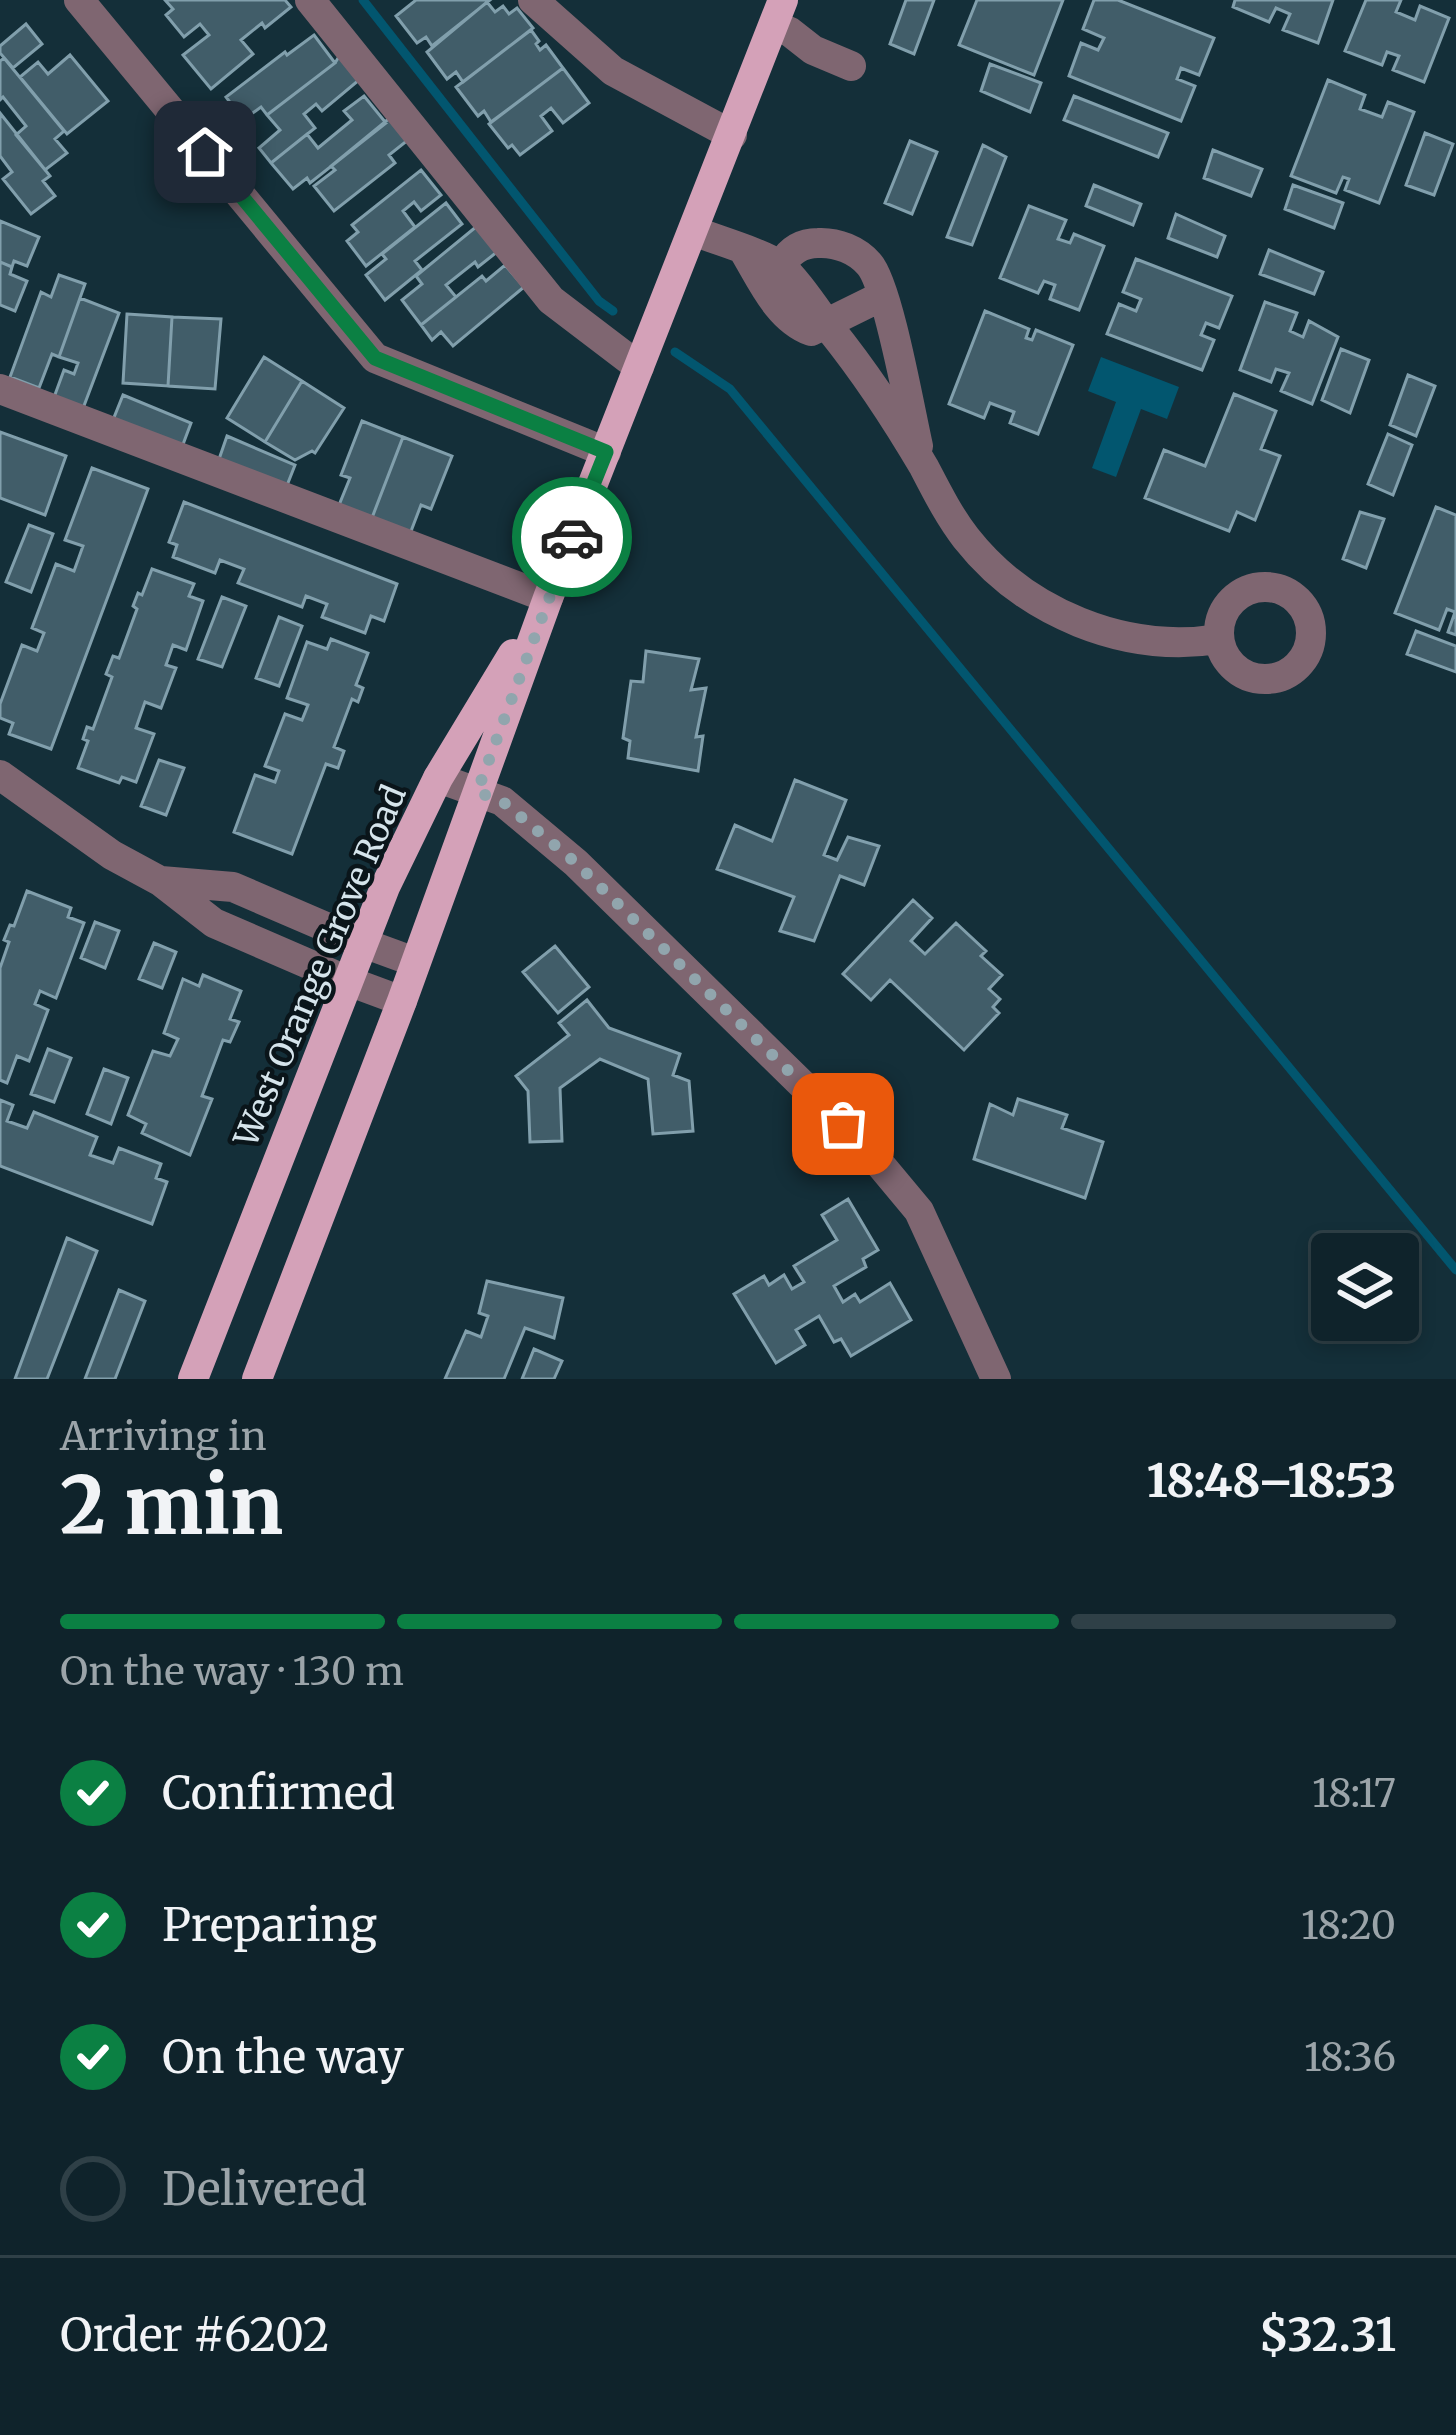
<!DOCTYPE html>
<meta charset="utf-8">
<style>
:root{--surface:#0f232b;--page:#1d2f37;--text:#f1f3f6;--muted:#9ba4a9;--line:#2f4047;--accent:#0b8043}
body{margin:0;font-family:Merriweather,serif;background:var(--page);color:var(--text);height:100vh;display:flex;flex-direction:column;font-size:45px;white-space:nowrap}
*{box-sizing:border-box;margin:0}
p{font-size:39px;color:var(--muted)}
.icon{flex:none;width:66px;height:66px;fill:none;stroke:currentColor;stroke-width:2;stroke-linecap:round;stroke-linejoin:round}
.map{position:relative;height:1379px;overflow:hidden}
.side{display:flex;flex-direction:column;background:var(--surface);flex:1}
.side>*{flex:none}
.buttons{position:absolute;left:1311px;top:1233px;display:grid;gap:24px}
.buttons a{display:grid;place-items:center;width:108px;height:108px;border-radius:12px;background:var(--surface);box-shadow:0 6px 18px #0003,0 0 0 3px var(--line);font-size:60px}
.pin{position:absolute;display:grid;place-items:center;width:102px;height:102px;color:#fff;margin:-51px;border-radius:24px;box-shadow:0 6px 18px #0006}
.courier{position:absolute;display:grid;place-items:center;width:120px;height:120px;margin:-60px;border:9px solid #0b8043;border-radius:50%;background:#fff;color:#222;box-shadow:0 3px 15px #0007}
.summary em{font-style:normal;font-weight:800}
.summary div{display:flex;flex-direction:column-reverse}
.summary{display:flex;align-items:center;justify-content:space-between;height:204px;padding:0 60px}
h1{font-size:78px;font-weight:800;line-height:90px}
.bar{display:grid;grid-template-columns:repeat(4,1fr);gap:18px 12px;align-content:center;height:144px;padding:0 60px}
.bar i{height:15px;border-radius:9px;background:var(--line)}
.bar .selected{background:var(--accent)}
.bar p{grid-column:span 4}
.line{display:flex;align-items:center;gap:30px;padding:0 60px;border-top:3px solid var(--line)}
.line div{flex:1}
ol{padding:0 60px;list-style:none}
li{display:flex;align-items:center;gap:36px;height:132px}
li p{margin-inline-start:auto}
li .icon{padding:12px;border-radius:50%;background:var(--accent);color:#fff;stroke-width:4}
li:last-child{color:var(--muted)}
li i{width:66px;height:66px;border:6px solid var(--line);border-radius:50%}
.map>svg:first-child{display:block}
.water{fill:#02566f}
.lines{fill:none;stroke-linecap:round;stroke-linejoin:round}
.stream{stroke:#02566f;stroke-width:9}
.building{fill:#415d69;stroke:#819fac;stroke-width:3}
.minor{stroke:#7f6671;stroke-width:30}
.major{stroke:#d4a1b8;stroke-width:30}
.done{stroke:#91a5ad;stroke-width:12;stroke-dasharray:0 21.6}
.route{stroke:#0b8043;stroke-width:15}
.labels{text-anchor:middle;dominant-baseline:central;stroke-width:9;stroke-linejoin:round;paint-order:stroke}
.street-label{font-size:33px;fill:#d5e4eb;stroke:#0a151a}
</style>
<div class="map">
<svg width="1456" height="1379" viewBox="0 0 1456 1379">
<rect width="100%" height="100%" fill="#142f39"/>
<path class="water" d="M1101,357L1179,387L1167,419L1141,409L1116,477L1092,468L1116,402L1088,391Z"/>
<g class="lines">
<path class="stream" d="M363,0L599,301L613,311
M675,352L730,389L1456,1270"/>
</g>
<path class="building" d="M165,0H285L291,7L265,28L262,23L241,40L253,54L211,89L183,55L209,35L200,24L184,37L166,15L173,9Z
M416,0H490L432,46L426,37L417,43L396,16Z
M906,0H934L914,54L890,44Z
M977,0H1063L1034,75L959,45Z
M1094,0H1118L1214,38L1199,75L1181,68L1177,79L1195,86L1181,121L1069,76L1081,43L1098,50L1104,38L1083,29Z
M1235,0H1333L1318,43L1283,30L1290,14L1276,8L1269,22L1233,7Z
M1366,0H1401L1396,12L1415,20L1420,6L1449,18L1424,82L1393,70L1399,56L1387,52L1382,65L1345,51Z
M487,2L495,12L503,6L509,14L517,8L533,28L463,82L456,72L447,79L427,52Z
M26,24L42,44L13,68L0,53V46Z
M531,30L539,41L536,44L540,50L546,45L563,68L491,122L484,111L478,116L456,87Z
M314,35L335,63L267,115L261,107L243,120L226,97L285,52L287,55Z
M70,55L108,101L67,134L20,77L38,62L48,74Z
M340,55L359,80L322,111L316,104L304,114L315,128L271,163L259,148L280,130L267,115L335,63Z
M4,58L64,131L55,139L67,153L45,170L16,135L26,126L3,97L0,100V61Z
M990,64L1041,83L1030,112L981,91Z
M563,68L589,103L563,123L551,108L541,116L552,131L520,155L512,145L508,148L489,124Z
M1328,80L1365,95L1360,109L1382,117L1388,102L1414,112L1379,203L1345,190L1349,179L1343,177L1336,193L1291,176Z
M364,96L386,123L310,183L307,178L293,189L271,163L307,134L318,148L352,120L344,111Z
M1074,96L1168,133L1158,157L1064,120Z
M0,113L50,176L43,181L55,196L31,214L3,179L12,172L0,156Z
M391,117L408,140L389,155L395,163L334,211L314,186L335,170L331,166Z
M1425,133L1453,144L1434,195L1406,185Z
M910,141L937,152L912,214L885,203Z
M983,145L1006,157L972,245L947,237Z
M1213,150L1262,169L1251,196L1204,178Z
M421,170L441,195L421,211L414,202L403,211L415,227L366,266L347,241L358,232L352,225Z
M1094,185L1141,204L1133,225L1086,206Z
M1293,185L1343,203L1334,228L1285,209Z
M446,203L462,224L415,261L422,270L385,300L366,275L386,259L382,254Z
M1029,206L1066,220L1058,239L1070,243L1074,234L1104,246L1079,310L1050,299L1055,285L1044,281L1038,293L1000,278Z
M1176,214L1225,236L1217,257L1168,238Z
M0,221L39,237L27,266L14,261L12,267L0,262Z
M482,222L502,248L478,267L475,262L446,285L456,297L421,325L402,300L422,284L416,276Z
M1269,250L1323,272L1314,294L1260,274Z
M1136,259L1232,296L1219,328L1206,323L1201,335L1214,340L1202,370L1107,334L1119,304L1136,311L1141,299L1123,292Z
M0,262L12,267L10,274L27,281L15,311L0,305Z
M505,265L524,287L453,346L441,332L432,340L421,325L482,276L486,281Z
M59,275L85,284L59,357L52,354L39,388L10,377L41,292L51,297Z
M80,298L119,313L82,411L53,400L64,370L74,374L78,363L59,357Z
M1265,302L1297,313L1290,331L1303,337L1309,321L1338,337L1312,404L1281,391L1289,373L1276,369L1271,382L1240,370Z
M985,311L1029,329L1026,338L1032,340L1036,330L1073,345L1038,434L1010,423L1014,412L990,403L984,418L949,404Z
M127,314L172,317L168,386L123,383Z
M172,317L221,319L215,389L168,386Z
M1341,349L1369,360L1350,413L1322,400Z
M264,357L302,381L265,442L227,418Z
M1408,375L1435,386L1416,436L1390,425Z
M302,381L344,408L315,453L312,451L295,460L265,442Z
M1234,394L1276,411L1261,449L1280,456L1255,520L1237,512L1229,531L1145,498L1164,450L1205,466Z
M123,395L191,423L182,447L113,420Z
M362,421L403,437L370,523L337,510L350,478L341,475Z
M0,432L66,456L45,515L0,498Z
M1388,434L1412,445L1393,495L1368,484Z
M227,436L295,465L284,493L217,465Z
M403,437L452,456L431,509L421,505L408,539L370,523Z
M92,468L148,489L51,749L9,734L13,723L0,718V704L22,645L37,651L44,633L32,628L56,564L74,571L83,546L65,540Z
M184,502L397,584L384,621L371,616L365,633L322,617L327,604L306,596L302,607L238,583L244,569L220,560L215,573L173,557L177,545L169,542Z
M1436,507L1456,515V635L1448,632L1455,612L1447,609L1439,630L1395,613Z
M1360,512L1384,519L1366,568L1343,559Z
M29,525L53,534L31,592L6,582Z
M152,569L194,584L189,596L203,601L186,650L173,645L166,665L176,668L161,708L145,702L136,728L154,734L136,782L122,777L119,783L78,768L88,741L83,739L87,727L93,729L112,677L106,674L113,656L119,658L137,609L133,606L138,593L142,595Z
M222,597L246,606L222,667L198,659Z
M279,617L302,626L279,686L256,678Z
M1416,631L1456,646V672L1407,654Z
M331,639L368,653L356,685L363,688L358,702L352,699L334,747L344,751L338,768L326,764L292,854L234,832L255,775L275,782L279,771L265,766L285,714L302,720L308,705L287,698L307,642L327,649Z
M646,651L699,659L691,690L706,688L696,737L703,736L698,771L628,758L630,741L623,738L631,681L643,682Z
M159,760L184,768L166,815L141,806Z
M795,780L846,800L824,855L837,860L848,837L879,846L864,885L840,876L814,941L780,931L794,897L717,869L735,825L772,841Z
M27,891L71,908L68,917L84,923L56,998L40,991L35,1004L48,1010L29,1061L17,1056L7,1083L0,1080V968L9,942L4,940L10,925L14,926Z
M913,900L932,918L911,941L925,954L956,923L986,951L981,956L1002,975L989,989L1000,999L993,1007L999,1013L964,1050L890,980L871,1000L843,974Z
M95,922L119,931L105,968L81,958Z
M154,943L176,952L162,988L139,979Z
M555,946L589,987L558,1013L523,972Z
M203,975L241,991L230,1019L239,1022L230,1042L223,1040L202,1096L212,1099L190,1155L142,1133L146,1124L128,1115L153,1051L170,1056L178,1039L164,1033L183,979L199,986Z
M587,1000L609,1028L680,1054L673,1075L689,1081L693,1131L653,1134L648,1079L600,1059L560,1088L562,1141L530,1142L528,1091L516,1076L569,1035L559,1023Z
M48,1049L71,1058L54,1102L31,1094Z
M104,1069L128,1078L111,1124L87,1114Z
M1018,1099L1067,1115L1062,1128L1103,1142L1085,1198L974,1159L990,1104L1013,1115Z
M0,1100L13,1105L7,1121L27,1128L34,1112L97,1137L90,1155L113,1163L119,1148L161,1164L156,1178L167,1182L152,1224L0,1166Z
M848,1199L878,1250L863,1259L866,1267L834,1286L843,1302L855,1294L860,1302L890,1283L911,1320L851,1356L841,1339L834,1342L819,1316L796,1330L805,1345L776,1363L734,1294L764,1276L769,1285L784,1275L792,1289L804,1282L794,1266L837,1240L822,1215Z
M67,1238L97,1251L47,1379H15Z
M487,1281L563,1298L554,1338L525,1328L504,1379H445L466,1331L481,1337L488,1316L479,1313Z
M119,1290L145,1301L115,1379H85Z
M534,1349L562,1361L554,1379H522Z"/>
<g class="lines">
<path class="minor" d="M79,0L375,358L606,452
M310,0L551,300L639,367
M533,0L613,71L732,135
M774,25L790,32L813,50L851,66
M694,231C716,240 762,253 779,265C794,276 819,314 831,330C864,371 897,421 924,467C937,492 949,516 966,538C1025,613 1125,654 1219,639
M744,251C762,281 778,319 811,331L882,296
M781,266C789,251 801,243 818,243C837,242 857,250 869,264C888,285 910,411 918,446
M0,389L548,598
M1219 633a46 46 0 1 1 92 0a46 46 0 1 1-92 0Z
M0,775L112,855L160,881L214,923L348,981L402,1001
M438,778L502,801L576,863L864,1145L919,1211L996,1379
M161,881L233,887L363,943L415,962"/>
<path class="major" d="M193,1379L385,887L438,778L513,654
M257,1379L402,1001L548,598L783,0"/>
</g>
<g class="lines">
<path class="done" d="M572,537L477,792L502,801L576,863L843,1124"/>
<path class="route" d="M205,152L375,358L606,452L572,537"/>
</g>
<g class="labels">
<g class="street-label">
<text transform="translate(320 966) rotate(-67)">West Orange Grove Road</text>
</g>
</g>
</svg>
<div class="buttons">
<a><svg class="icon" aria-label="layers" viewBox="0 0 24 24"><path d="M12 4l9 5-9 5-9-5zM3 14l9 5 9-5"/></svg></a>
</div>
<div class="pin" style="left:843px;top:1124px;background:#ea580c"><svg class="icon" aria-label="bag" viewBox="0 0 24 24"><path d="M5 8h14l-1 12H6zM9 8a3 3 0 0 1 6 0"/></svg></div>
<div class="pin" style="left:205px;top:152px;background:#1f2937"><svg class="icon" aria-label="home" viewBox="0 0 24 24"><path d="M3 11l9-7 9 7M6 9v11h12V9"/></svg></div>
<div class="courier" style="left:572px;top:537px"><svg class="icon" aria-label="car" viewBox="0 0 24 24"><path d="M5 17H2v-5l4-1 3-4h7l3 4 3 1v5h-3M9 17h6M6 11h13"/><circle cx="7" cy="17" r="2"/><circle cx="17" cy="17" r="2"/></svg></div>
</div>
<section class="side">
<div class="summary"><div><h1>2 min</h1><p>Arriving in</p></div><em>18:48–18:53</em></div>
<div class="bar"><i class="selected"></i><i class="selected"></i><i class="selected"></i><i></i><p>On the way · 130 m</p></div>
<ol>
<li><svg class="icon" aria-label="check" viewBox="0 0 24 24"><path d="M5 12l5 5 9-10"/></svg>Confirmed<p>18:17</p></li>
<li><svg class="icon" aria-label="check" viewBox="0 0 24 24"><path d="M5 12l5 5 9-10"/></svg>Preparing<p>18:20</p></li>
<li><svg class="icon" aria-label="check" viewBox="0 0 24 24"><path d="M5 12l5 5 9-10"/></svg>On the way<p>18:36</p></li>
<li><i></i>Delivered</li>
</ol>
<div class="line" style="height:156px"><div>Order #6202</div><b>$32.31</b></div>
</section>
